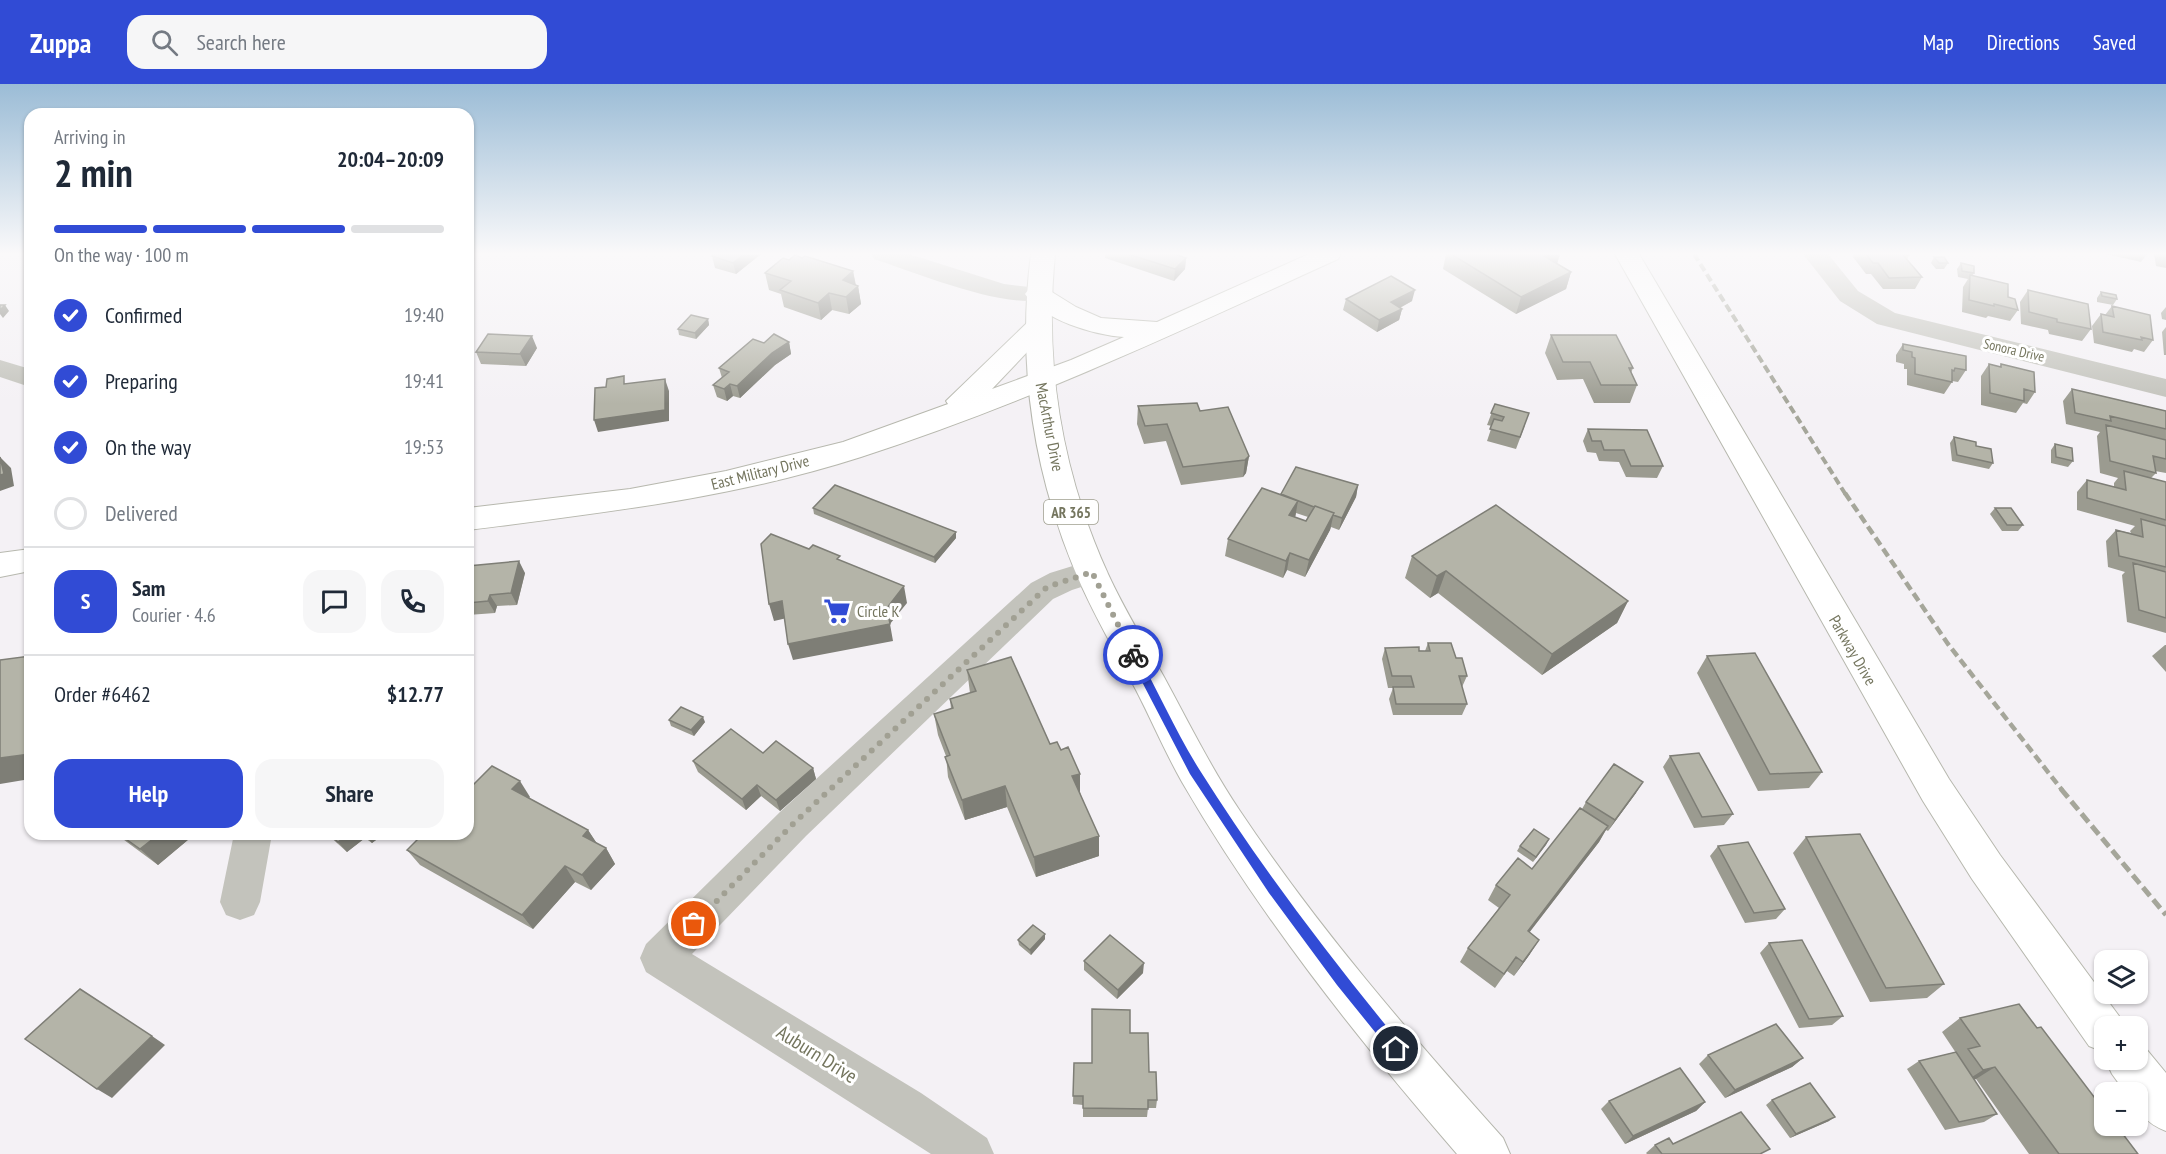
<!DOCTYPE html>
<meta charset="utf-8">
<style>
:root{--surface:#fff;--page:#f6f6f7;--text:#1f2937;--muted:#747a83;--line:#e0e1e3;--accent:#314bd5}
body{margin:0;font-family:"PT Sans Narrow",sans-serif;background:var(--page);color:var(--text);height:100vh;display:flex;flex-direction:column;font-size:22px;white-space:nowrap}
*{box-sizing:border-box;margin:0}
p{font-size:20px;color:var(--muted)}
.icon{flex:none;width:33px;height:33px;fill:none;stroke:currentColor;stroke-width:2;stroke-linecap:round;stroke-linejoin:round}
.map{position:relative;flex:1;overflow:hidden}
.sheet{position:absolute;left:24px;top:24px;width:450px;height:732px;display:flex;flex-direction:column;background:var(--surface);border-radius:18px;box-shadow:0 2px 4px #0004}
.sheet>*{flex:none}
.buttons{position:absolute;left:2094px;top:866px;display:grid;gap:12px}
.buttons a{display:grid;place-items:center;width:54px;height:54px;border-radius:12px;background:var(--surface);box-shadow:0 2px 4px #0004;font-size:30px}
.pin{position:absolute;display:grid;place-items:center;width:51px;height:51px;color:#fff;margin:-26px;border:3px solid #fff;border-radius:50%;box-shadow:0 2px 6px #0007}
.courier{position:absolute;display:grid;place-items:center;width:60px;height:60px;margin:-30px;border:4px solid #314bd5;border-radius:50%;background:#fff;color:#222;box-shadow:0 2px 8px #0007}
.overview em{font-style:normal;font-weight:700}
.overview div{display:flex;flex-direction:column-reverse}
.overview{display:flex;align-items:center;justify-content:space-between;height:102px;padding:0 30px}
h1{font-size:39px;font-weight:700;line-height:45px}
.bar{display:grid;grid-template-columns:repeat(4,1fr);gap:9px 6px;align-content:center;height:72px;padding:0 30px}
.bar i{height:8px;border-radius:4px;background:var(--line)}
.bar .selected{background:var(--accent)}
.bar p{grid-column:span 4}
.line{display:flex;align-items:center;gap:15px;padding:0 30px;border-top:2px solid var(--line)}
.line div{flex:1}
.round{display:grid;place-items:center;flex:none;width:63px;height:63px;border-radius:18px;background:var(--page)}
ol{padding:0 30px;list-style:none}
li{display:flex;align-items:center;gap:18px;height:66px}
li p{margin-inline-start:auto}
li .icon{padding:6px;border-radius:50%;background:var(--accent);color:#fff;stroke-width:4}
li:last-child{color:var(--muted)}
li i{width:33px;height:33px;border:3px solid var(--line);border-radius:50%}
.primary-button{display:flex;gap:12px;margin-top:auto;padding:12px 30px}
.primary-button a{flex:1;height:69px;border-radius:18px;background:var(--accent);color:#fff;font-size:24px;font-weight:700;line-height:69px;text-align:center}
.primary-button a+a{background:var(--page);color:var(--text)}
header{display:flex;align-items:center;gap:36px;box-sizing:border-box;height:84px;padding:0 30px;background:var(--accent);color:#fff}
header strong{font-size:28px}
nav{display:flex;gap:33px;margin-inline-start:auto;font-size:21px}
.search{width:420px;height:54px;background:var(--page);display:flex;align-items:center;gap:15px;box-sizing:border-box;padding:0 21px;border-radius:18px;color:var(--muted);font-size:22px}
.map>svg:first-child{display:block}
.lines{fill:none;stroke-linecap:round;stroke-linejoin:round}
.secondary-casing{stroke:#b7b8ae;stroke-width:2}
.primary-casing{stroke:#b5b6ad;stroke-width:2}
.street{fill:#c3c3bc;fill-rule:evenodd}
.secondary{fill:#fff;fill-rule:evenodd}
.primary{fill:#fff;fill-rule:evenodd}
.rail-far2{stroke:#a5a69a;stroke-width:4;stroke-dasharray:8 4;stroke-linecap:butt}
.rail-far1{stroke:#a5a69a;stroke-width:4.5;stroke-dasharray:9 4.5;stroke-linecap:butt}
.rail{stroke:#a5a69a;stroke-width:5;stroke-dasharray:11 5;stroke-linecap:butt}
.wall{fill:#9b9b90;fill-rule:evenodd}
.shaded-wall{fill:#7e7e76}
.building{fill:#b4b4a8;stroke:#7e7e76;stroke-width:1.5}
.route{fill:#314bd5}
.done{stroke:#a1a093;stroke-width:6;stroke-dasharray:0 10.8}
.labels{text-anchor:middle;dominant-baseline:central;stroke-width:6;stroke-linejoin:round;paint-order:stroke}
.far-street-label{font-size:14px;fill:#74755e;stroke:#fff}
.shield{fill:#fff;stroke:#9e9e8e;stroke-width:1.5}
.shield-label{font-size:15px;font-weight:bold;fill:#74755e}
.street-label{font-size:16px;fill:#74755e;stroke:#fff}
.poi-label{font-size:16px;fill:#74755e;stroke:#fff;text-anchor:start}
.near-street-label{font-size:20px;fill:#74755e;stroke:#fff}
</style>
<header>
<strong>Zuppa</strong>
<div class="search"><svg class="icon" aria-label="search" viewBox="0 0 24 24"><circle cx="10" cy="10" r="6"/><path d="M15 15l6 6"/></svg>Search here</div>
<nav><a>Map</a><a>Directions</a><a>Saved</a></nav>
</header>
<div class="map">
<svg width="2166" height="1070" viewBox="0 0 2166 1070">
<rect width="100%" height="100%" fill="#f4f1f5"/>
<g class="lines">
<defs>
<path id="secondary" d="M1309,170H1341L1338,175C1181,247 1025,320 861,373C734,414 600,429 468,446V424L630,405L726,387L843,358L948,320L946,317L1030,236L1039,234L1048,236L1052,242L992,305L1071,276L1124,253C1094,251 1043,236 1025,210L1029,205L1038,202L1047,205L1076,223L1101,234L1157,238Z
M1615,170H1639L1949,695L2000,771L2119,932L2123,942H2104V968L2089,962L1972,795L1923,717Z
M30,465V487L0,493V469Z
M2138,958L2142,960L2166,989V1047C2146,1039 2138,1030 2138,1008H2125L2112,990L2105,975H2138Z"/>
<path id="primary" d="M1031,170H1055C1044,280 1062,389 1108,490C1124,525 1145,559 1164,593C1189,639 1211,684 1240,727C1318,844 1410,950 1503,1054L1510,1070H1457C1356,953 1260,832 1182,698C1165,668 1152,637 1136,606C1115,567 1092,528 1075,487C1033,386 1017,279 1031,170Z"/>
</defs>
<use href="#secondary" class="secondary-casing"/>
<use href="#primary" class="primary-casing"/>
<path class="street" d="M871,170H909L1004,200L1047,205L1051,210L1047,215C1005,226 917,189 874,175Z
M1803,170H1828L1858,207L1895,229L2166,295V313L1877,240L1840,217Z
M0,276L30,285V303L0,293Z
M1092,476L1103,480L1108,488L1103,496L1072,506L1053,515L806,752L692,870L921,1009L987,1054L994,1070H931L646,888L640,874L646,860L780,728L1031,499L1050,489Z
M234,750H272L260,818L254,831L240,836L226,831L220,818Z"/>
<use href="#secondary" class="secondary"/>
<use href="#primary" class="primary"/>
<path class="rail-far2" d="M1694,170L1846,411"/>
<path class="rail-far1" d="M1845,409L1948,560L2062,706"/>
<path class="rail" d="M2061,705L2166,831"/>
</g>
<path class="wall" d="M761,170L736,190L715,184L712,172Z
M1105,170H1175L1186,174L1185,185L1174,197L1105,174Z
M1446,170H1560L1557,179L1571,188L1566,205L1516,230L1443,185Z
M1854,170H1909V171L1907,176L1922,193L1915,205H1883L1871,190H1866L1853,173Z
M2106,170H2147L2141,178Z
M2154,170H2166V184L2156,182Z
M1934,173L1948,179L1944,185H1936L1931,179Z
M789,176L853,187L856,201L858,202L861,220L849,230L832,226L821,236L784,223L781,210L769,206L765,189Z
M1961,179L1974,189L1973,191L2008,213L2018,226L2010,237L1988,232L1986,234L1962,228L1963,203L1968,195L1958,193L1957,185Z
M2028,206L2091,245L2082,257L2049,250L2048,246L2021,240L2020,218Z
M2101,208L2117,215L2113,221L2097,218V214Z
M1346,215L1412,217L1400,224L1402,225L1399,236L1377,248L1343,226Z
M2112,222L2153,256L2144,268L2134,265L2132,268L2094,259L2092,242L2101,230L2105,231Z
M2166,223V236L2162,235L2161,229Z
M708,235L709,241L696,255L679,251L678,245Z
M2166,243V271H2164L2162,248Z
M1551,251L1633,284L1631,289L1637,301L1630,319H1594L1583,295L1557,296L1545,269Z
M789,258L791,270L775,281L740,314L733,312L727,317L717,313L713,301L722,294L719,284L764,259Z
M1903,260L1966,286L1958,298L1952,297V298L1944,310L1907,301V285H1904V280L1896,278V271Z
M537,264L526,282L481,280L476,268Z
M1989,280L2000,283L2001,280L2035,308L2027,320L2023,319L2016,329L1981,321V292Z
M2072,305L2166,327V389L2155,387L2156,389L2151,394L2166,398V549L2127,538L2122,491L2125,488L2108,483L2106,457L2116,446L2131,449L2130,447L2135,442L2077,426V408L2087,396L2114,403V399L2118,394L2100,389L2097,352L2100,348L2066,340L2063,317Z
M1495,320L1525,341L1516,365L1487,357L1492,342L1487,341Z
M1138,322L1200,327L1249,372L1246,389L1243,393L1181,401L1166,357L1144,360L1137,340Z
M1588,345L1663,382L1657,394L1626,393L1619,378L1599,377L1596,369L1587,368L1583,357Z
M1954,353L1976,362L1993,379L1989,385L1952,377L1950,359Z
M2055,360L2073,377L2068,383L2051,379V366Z
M1358,401L1356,413L1339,446L1331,443L1330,446L1305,493L1287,486L1283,494L1225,472L1228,455L1281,411ZM1296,429L1308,433L1306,437L1295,433Z
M813,424L956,454L935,479L814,430Z
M1995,424L2023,441L2018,447H2002L1990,430Z
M1412,472L1628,517L1617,539L1542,591L1438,509L1430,514L1405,494Z
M468,482L525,489L517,521L497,522L495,529L468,531Z
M1428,559L1456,574L1467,592L1462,603L1467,620L1462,631H1393L1389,615L1393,604H1388L1382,575L1385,564L1425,567Z
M2165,561H2166V588L2152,572Z
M1707,572L1822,688L1809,704L1758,707L1697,589Z
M967,586L1050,660L1080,708L1099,772L1036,793L1007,723L965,736L948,693L946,672L938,651L934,630L951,625L950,615L970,609Z
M669,636L705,638L694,652L671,642Z
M1670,672L1733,730L1724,741L1694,744L1663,683Z
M693,677L813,684L816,695L780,727L761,712L746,726L698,688Z
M1636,709L1608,747L1606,746L1599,758L1529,848L1530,870L1514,892L1507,887L1495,904L1460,878L1468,864L1499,824L1488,816L1496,801L1532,785L1582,725L1586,718Z
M530,713L529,714L588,746L597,760L606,764L615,780L591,806L575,798L533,845L420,781L407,766Z
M116,750H195L158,781Z
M327,750H384L372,759L365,754L347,768Z
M1806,753L1944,900L1927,914L1870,918L1793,769Z
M1549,755L1533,778L1517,767L1520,762Z
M1718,762L1785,825L1776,835L1745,839L1710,772Z
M1045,855L1031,871L1019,861L1018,856Z
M1769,859L1843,932L1832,941L1799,944L1760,869Z
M1084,877L1143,889L1117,915L1084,886Z
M1960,934L2037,944L2138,1070H2029L1976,995L1974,996L1997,1030L1984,1038L1945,1046L1907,985L1919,977L1958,972L1942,948Z
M1130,949L1149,988L1157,1016L1156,1024H1148L1147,1033H1083V1021L1073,1020L1074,979H1092Z
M1708,971L1803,974L1792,983L1725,1014L1699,980Z
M1772,1016L1829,1037L1790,1054L1766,1021Z
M1609,1017L1705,1018L1696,1027L1625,1060L1601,1025Z
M1673,1060L1763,1070H1647L1646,1069L1655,1061Z"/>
<path class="shaded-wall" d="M744,170H761L736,190L733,179Z
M1548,170H1560L1557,180L1544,172Z
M1186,174L1185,185L1174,197L1175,185Z
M853,187L856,204L843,196Z
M1571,188L1566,205L1516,230L1521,213Z
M858,202L861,220L849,230L846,213Z
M1415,206L1412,217L1388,230L1391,218Z
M829,209L832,226L821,236L818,219Z
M5,221L9,227L3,234L0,230V226Z
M1402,225L1399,236L1377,248L1379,236Z
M708,235L709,241L696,255L695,249Z
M532,252L537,264L526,282L520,270Z
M789,258L791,270L775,281L740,314L737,302L772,269Z
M665,295L669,307V337L598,348L594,336Z
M730,300L733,312L727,317L724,305Z
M1249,372L1246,389L1243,393L1245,376Z
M0,373L11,384L14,402L0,407Z
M1358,401L1356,413L1339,446L1342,434Z
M1298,417L1295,434L1289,431Z
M1334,429L1330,446L1305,493L1309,476Z
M956,448V454L935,479L934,473Z
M1290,469L1287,486L1283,494L1286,477Z
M519,477L525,489L517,521L511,509Z
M1446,487L1438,509L1430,514L1437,492Z
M904,502L907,519L890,540L893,557L793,576L788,560L887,524Z
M490,511L497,522L495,529L488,517Z
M782,517L787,534L774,537L769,520Z
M1628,517L1617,539L1542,591L1552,570Z
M703,633L705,638L694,652L691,646Z
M30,670V695L0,700V674Z
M813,684L816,695L780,727L776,716Z
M1080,690V710L1072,692Z
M520,697L530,713L522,721L512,705Z
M1643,698L1636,709L1608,747L1615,736Z
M757,701L761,712L746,726L742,715Z
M1005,702L1007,723L965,736L962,716Z
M1608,742L1599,758L1519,862L1528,847Z
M588,746L598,761L583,752Z
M159,750H195L158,781L140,765Z
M348,750H362L365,754L347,768L338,758Z
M364,750H384L372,759Z
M1099,752V772L1036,793L1034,773Z
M1549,755L1546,761L1533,778L1536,773Z
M606,764L615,780L591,806L582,791Z
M565,782L575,798L533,845L522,831Z
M1045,850V855L1031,871L1030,866Z
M1539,856L1530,870L1514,892L1523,878Z
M1144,879L1143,889L1117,915L1118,906Z
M152,952L165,961L112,1014L97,1005Z
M1803,974L1792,983L1725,1014L1735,1006Z
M1995,983L1976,995L1964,998L1983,986Z
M1705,1018L1696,1027L1625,1060L1633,1052Z
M1835,1033L1829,1037L1790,1054L1796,1050Z"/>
<path class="building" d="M714,170H744L733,179L712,172Z
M1128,170H1175L1186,174L1175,185Z
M1451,170H1548L1544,172L1571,188L1521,213Z
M1866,170H1909V171H1903L1922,193L1889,194L1878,179H1873Z
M795,171L802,174L805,172L853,187L843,196L858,202L846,213L829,209L818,219L780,206L791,197L765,189L783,174L789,176Z
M1934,173H1944L1948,179H1939Z
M1961,179L1974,182V189L1962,187Z
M1970,191L2008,200V213L2015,215L2018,226L1994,220V222L1969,216Z
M1391,192L1415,206L1391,218L1402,225L1379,236L1346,215Z
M2028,206L2088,220L2091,245L2057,238V235L2029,228Z
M2101,208L2116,211L2117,215L2102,212Z
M0,221H5L0,226Z
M2112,222L2150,231L2153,256L2141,253L2142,256L2103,248L2101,230L2114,233Z
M691,231L708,235L695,249L678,245Z
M488,250L532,252L520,270L476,268Z
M774,250L789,258L772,269L737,302L730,300L724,305L713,301L729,288L719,284L753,255L764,259Z
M1551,251H1616L1633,284H1629L1637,301H1601L1590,278H1563Z
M1903,260L1966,272V286L1955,284L1954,287L1952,286V298L1915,290V274L1912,273V268L1903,266Z
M1989,280L2001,283V280L2034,288L2035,308L2024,305V317L1990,309Z
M624,292V300L665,295V326L594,336L595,304L606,303L607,295Z
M2072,305L2166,327V345L2110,332L2111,337L2075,329Z
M1197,319L1200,327L1228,323L1249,372L1245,376L1183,383L1167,340L1145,342L1138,322Z
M1495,320L1529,329L1520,353L1490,345L1494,335L1502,337L1504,333L1491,329Z
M2106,341L2166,356V375L2153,372L2156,389L2110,377Z
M1588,345L1647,346L1663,382H1631L1624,366H1604L1601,357H1592Z
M1954,353L1976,358V362L1991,365L1993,379L1957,371Z
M2055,360L2072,364L2073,377L2056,373Z
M0,373L4,390L0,391Z
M1296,383L1358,401L1342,434L1333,431L1334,429L1315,422L1314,423L1281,410Z
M2124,387L2166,398V436L2087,414V396L2126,406Z
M835,401L956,448L934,473L813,424Z
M1262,404L1298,417L1289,431L1306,437L1315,422L1334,429L1309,476L1290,469L1286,477L1228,455Z
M1496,421L1628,517L1552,570L1446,487L1437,492L1412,472Z
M1995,424H2011L2023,441H2007Z
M2141,435L2166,442V483L2119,472L2116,446L2143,453Z
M771,450L809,465L813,461L840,472L837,475L904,502L887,524L890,540L788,560L782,517L769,520L761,460Z
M519,477L511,509L490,511L488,517L468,519V482Z
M2133,479L2166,488V534L2139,526Z
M1428,559H1451L1456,574H1462L1467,592H1459L1467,620H1396L1393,603H1414L1411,592H1392L1385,564L1419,563V567H1430Z
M1755,569L1822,688L1770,690L1707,572Z
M30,572V670L0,674V576Z
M1011,573L1050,660L1057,658L1061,666L1068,663L1080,690L1072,692L1099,752L1034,773L1005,702L962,716L945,673L950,671L934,630L953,624L950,615L976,607L967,586Z
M681,623L703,633L691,646L669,636Z
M731,645L763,669L776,657L813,684L776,716L757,701L742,715L693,677Z
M1699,669L1733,730L1702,733L1670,672Z
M1614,680L1643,698L1615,736L1586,718Z
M492,682L520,697L512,705L588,746L583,752L606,764L582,791L565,782L522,831L407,766L423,750H468V706Z
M1580,724L1608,742L1528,847L1539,856L1523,878L1516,873L1504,890L1468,864L1510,811L1496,801L1518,774L1532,785Z
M1534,745L1549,755L1536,773L1520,762Z
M119,750H159L140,765Z
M329,750H348L338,758Z
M1860,750L1944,900L1886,904L1806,753Z
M1748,758L1785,825L1754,829L1718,762Z
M1033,841L1045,850L1030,866L1018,856Z
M1110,851L1144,879L1118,906L1084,877Z
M1802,856L1843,932L1809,935L1769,859Z
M80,905L152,952L97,1005L25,955Z
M2019,920L2037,944L2041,943L2104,1026V1041H2116L2138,1070H2059L1995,983L1983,986L1968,965L1980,962L1960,934Z
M1092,925L1130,926V949H1148L1149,988H1156L1157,1016H1148V1025L1083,1024V1012H1073L1074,979H1092Z
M1776,940L1803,974L1735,1006L1708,971Z
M1956,968L1997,1030L1959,1038L1919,977Z
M1680,984L1705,1018L1633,1052L1609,1017Z
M1810,999L1835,1033L1796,1050L1772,1016Z
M1741,1028L1770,1065L1760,1070H1662L1655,1061L1669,1054L1673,1060Z"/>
<linearGradient id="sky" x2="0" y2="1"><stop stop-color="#9bbcd6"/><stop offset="0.53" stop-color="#faf9fa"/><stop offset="1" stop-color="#faf9fa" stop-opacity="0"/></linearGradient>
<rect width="2166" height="320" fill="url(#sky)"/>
<path class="route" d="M1133,567L1137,569C1158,607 1176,648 1199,685C1260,782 1329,872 1401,960V969H1392L1337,901L1269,809L1190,690L1128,571Z"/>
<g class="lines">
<path class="done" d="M694,840L793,740L1047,503L1092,488L1133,571"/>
</g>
<defs>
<symbol id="supermarket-bare" viewBox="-9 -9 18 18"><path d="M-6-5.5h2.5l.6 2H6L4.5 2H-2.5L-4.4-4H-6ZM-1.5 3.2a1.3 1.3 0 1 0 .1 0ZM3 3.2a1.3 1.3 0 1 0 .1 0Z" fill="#314bd5" stroke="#fff" stroke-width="2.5" paint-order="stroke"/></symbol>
</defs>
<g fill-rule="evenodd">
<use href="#supermarket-bare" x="818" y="508" width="38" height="38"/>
</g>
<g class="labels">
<g class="far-street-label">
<text transform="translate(2014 266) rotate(13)">Sonora Drive</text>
</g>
<rect class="shield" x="1044" y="416" width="54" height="24" rx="4.5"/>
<g class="shield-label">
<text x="1071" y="428">AR 365</text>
</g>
<g class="street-label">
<text transform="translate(1050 343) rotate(79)">MacArthur Drive</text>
<text transform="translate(760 388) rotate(-14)">East Military Drive</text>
<text transform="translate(1853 566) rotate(60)">Parkway Drive</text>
</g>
<g class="poi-label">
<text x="857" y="527">Circle K</text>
</g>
<g class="near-street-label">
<text transform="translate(817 970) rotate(32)">Auburn Drive</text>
</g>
</g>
</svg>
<div class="buttons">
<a><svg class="icon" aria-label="layers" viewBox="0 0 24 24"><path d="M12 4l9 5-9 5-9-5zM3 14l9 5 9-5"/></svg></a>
<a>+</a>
<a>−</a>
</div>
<div class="pin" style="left:694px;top:840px;background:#ea580c"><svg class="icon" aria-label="bag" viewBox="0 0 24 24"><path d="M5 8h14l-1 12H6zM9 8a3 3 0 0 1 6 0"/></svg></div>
<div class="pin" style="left:1396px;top:965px;background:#1f2937"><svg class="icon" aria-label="home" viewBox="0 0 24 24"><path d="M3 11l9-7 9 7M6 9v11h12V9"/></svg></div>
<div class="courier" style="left:1133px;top:571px"><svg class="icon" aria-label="bike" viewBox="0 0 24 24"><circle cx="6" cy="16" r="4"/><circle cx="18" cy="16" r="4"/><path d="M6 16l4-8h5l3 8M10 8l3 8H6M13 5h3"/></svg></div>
<section class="sheet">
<div class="overview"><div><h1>2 min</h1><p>Arriving in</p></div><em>20:04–20:09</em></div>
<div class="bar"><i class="selected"></i><i class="selected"></i><i class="selected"></i><i></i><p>On the way · 100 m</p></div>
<ol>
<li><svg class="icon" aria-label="check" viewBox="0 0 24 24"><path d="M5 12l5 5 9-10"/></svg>Confirmed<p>19:40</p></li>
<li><svg class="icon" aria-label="check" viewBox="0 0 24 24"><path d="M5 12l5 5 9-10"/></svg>Preparing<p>19:41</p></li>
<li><svg class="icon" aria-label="check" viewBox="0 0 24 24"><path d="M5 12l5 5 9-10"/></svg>On the way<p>19:53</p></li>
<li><i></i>Delivered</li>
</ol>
<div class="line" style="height:108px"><b class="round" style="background:var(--accent);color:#fff">S</b><div><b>Sam</b><p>Courier · 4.6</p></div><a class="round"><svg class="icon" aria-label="chat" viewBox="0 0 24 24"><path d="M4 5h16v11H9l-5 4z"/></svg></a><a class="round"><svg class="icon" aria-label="phone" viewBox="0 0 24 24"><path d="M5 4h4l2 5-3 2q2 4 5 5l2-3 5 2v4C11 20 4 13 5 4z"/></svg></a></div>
<div class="line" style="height:78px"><div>Order #6462</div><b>$12.77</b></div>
<div class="primary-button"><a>Help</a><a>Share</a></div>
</section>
</div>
